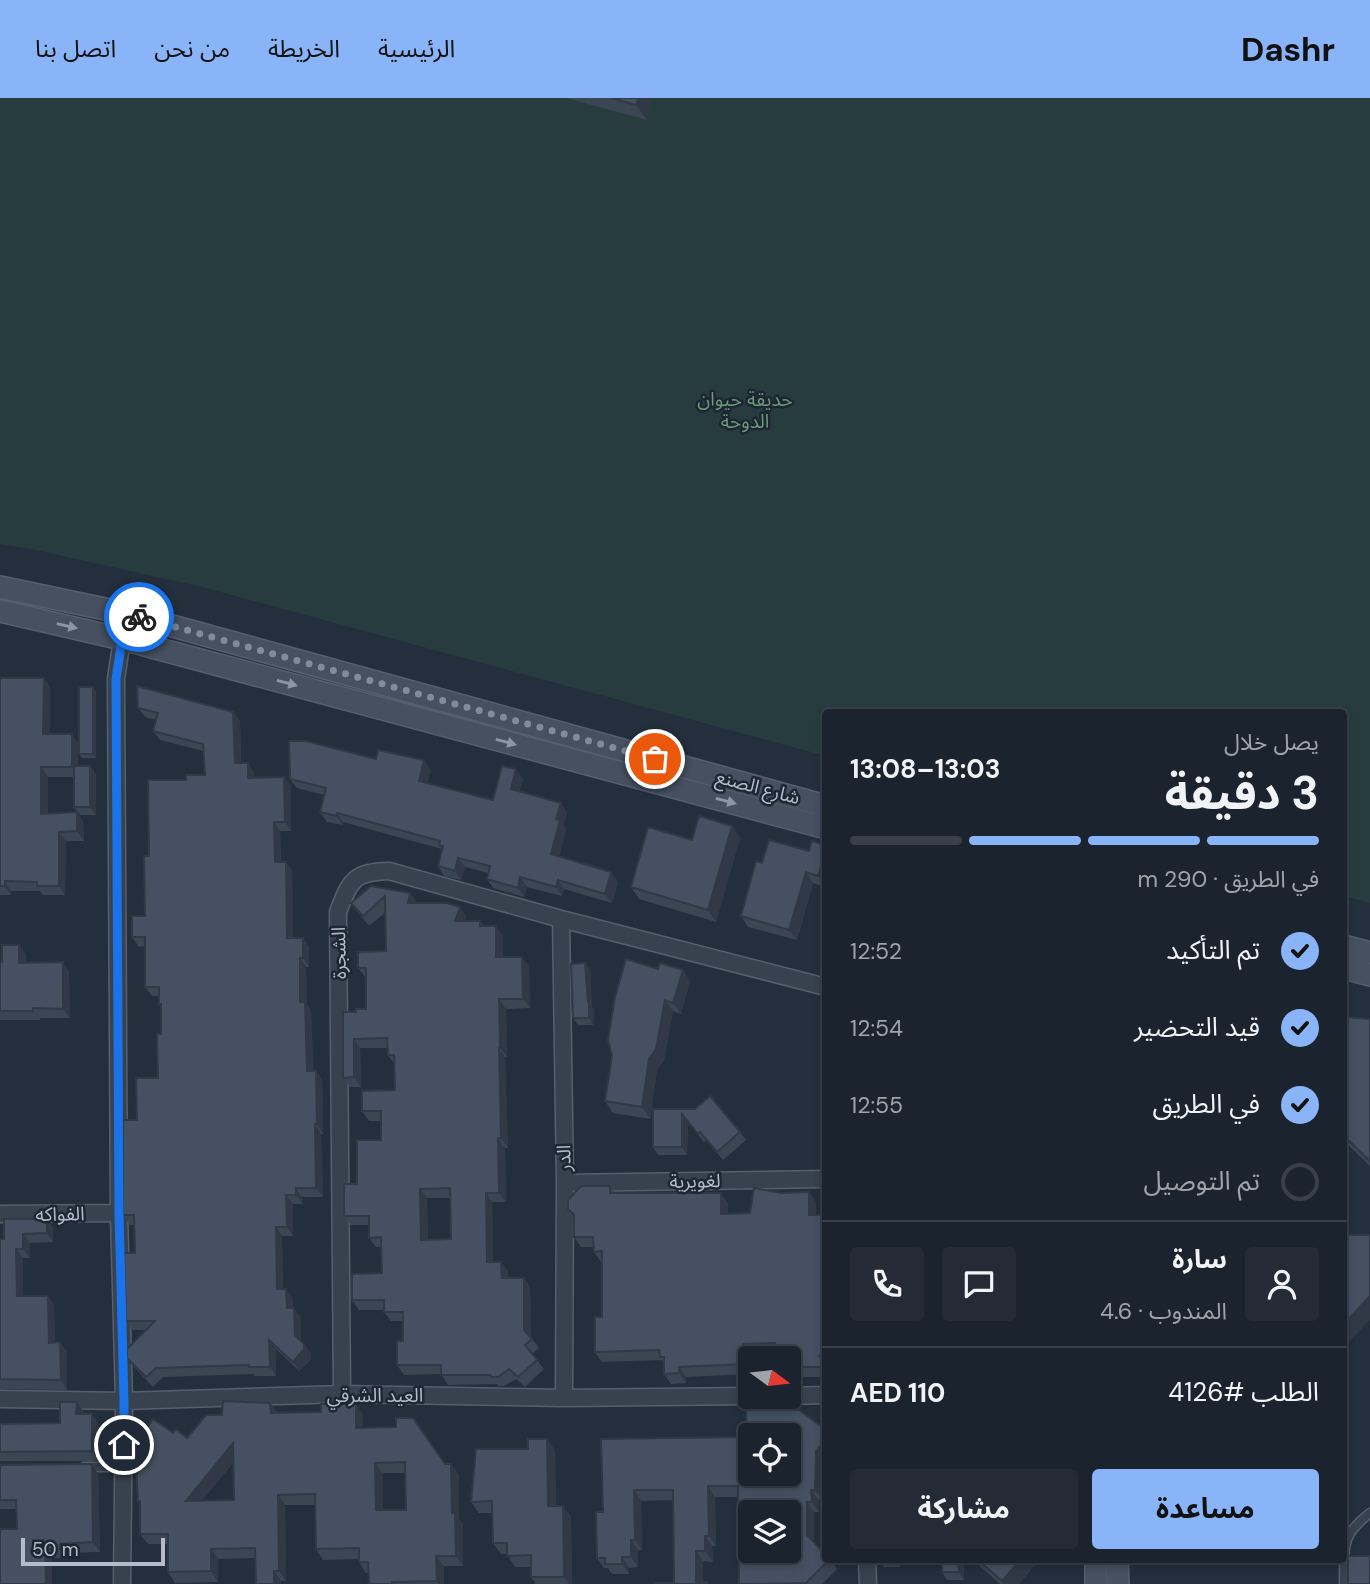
<!DOCTYPE html>
<html lang="ar">
<meta charset="utf-8">
<style>
:root{--surface:#1b232e;--page:#242b36;--text:#f1f3f6;--muted:#a0a4aa;--line:#39404a;--accent:#8ab4f8}
body{margin:0;font-family:"DM Sans","Noto Sans Arabic",sans-serif;background:var(--page);color:var(--text);direction:rtl;height:100vh;display:flex;flex-direction:column;font-size:26px;white-space:nowrap}
*{box-sizing:border-box;margin:0}
p{font-size:23px;color:var(--muted)}
.icon{flex:none;width:38px;height:38px;fill:none;stroke:currentColor;stroke-width:2;stroke-linecap:round;stroke-linejoin:round}
.map{position:relative;flex:1;overflow:hidden;direction:ltr}
.drawer{position:absolute;left:822px;top:611px;width:525px;height:854px;display:flex;flex-direction:column;background:var(--surface);border-radius:7px;box-shadow:0 4px 10px #0003,0 0 0 2px var(--line);direction:rtl}
.drawer>*{flex:none}
.needle{width:46px;rotate:105deg}
.fabs{position:absolute;left:738px;top:1248px;display:grid;gap:14px}
.fabs a{display:grid;place-items:center;width:63px;height:63px;border-radius:7px;background:var(--surface);box-shadow:0 4px 10px #0003,0 0 0 2px var(--line);font-size:35px}
.scale{position:absolute;left:21px;bottom:18px;width:144px;box-sizing:border-box;padding-left:7px;border:4px solid #b4bcc9;border-top:0;font-size:19px;line-height:24px;white-space:nowrap;color:#b4bcc9;-webkit-text-stroke:5px #1d2633;paint-order:stroke}
.pin{position:absolute;display:grid;place-items:center;width:60px;height:60px;color:#fff;margin:-30px;border:4px solid #fff;border-radius:50%;box-shadow:0 2px 7px #0007}
.courier{position:absolute;display:grid;place-items:center;width:70px;height:70px;margin:-35px;border:5px solid #1a73e8;border-radius:50%;background:#fff;color:#222;box-shadow:0 2px 9px #0007}
.headline em{font-style:normal;font-weight:700}
.headline div{display:flex;flex-direction:column-reverse}
.headline{display:flex;align-items:center;justify-content:space-between;height:119px;padding:0 28px}
h1{font-size:46px;font-weight:700;line-height:52px}
.bar{display:grid;grid-template-columns:repeat(4,1fr);gap:10px 7px;align-content:center;height:84px;padding:0 28px}
.bar i{height:9px;border-radius:5px;background:var(--line)}
.bar .active{background:var(--accent)}
.bar p{grid-column:span 4}
.line{display:flex;align-items:center;gap:18px;padding:0 28px;border-top:2px solid var(--line)}
.line div{flex:1}
.round{display:grid;place-items:center;flex:none;width:74px;height:74px;border-radius:7px;background:var(--page)}
ol{padding:0 28px;list-style:none}
li{display:flex;align-items:center;gap:21px;height:77px}
li p{margin-inline-start:auto}
li .icon{padding:7px;border-radius:50%;background:var(--accent);color:#111;stroke-width:4}
li:last-child{color:var(--muted)}
li i{width:38px;height:38px;border:4px solid var(--line);border-radius:50%}
.cta{display:flex;gap:14px;margin-top:auto;padding:14px 28px}
.cta a{flex:1;height:80px;border-radius:7px;background:var(--accent);color:#111;font-size:28px;font-weight:700;line-height:80px;text-align:center}
.cta a+a{background:var(--page);color:var(--text)}
header{display:flex;align-items:center;gap:42px;box-sizing:border-box;height:98px;padding:0 35px;background:var(--accent);color:#111}
header strong{font-size:33px}
nav{display:flex;gap:38px;margin-inline-start:auto;font-size:24px}
.map>svg:first-child{display:block}
.green{fill:#263c3f}
.lines{fill:none;stroke-linecap:round;stroke-linejoin:round}
.lane-casing{stroke:#565f6c;stroke-width:11}
.street-casing{stroke:#565f6c;stroke-width:19}
.secondary-casing{stroke:#565f6c;stroke-width:24}
.lane{stroke:#38414e;stroke-width:8}
.street{stroke:#38414e;stroke-width:16}
.secondary{stroke:#465061;stroke-width:21}
.wall{fill:#3b4654;fill-rule:evenodd}
.shaded-wall{fill:#303945}
.building{fill:#455162;stroke:#303945;stroke-width:2;fill-rule:evenodd}
.oneway{fill:#8e96a5}
.done{stroke:#828b98;stroke-width:7;stroke-dasharray:0 12.6}
.route{stroke:#1a73e8;stroke-width:9}
.labels{text-anchor:middle;dominant-baseline:central;stroke-width:5;stroke-linejoin:round;paint-order:stroke}
.park-label{font-size:19px;fill:#6b9a76;stroke:#1d2633}
.street-label{font-size:19px;fill:#b4bcc9;stroke:#1d2633}
</style>
<header>
<strong>Dashr</strong>
<nav><a>الرئيسية</a><a>الخريطة</a><a>من نحن</a><a>اتصل بنا</a></nav>
</header>
<div class="map">
<svg width="1370" height="1486" viewBox="0 0 1370 1486">
<rect width="100%" height="100%" fill="#242f3e"/>
<path class="green" d="M0,0H1370V805L1344,798V614H826V658L202,489L31,451L0,446Z"/>
<g class="lines">
<defs>
<path id="lane" d="M84,1369H123
M1344,1486C1345,1450 1339,1439 1370,1415"/>
<path id="street" d="M561,821L565,1085L564,1300
M565,1085L826,1081
M0,1116L119,1115
M342,1296L338,814C350,782 354,774 389,773L561,821L826,889
M789,1298L826,1297
M0,1301L124,1303L342,1296L564,1300L751,1298
M867,1461L868,1486
M122,1486L124,1303L119,1115L116,581L122,541L129,516"/>
<path id="secondary" d="M0,489L129,516L826,708
M0,513L122,541L826,730
M1344,848L1370,855
M1344,870L1370,877
M1096,1461V1486
M1117,1461L1118,1486"/>
</defs>
<use href="#lane" class="lane-casing"/>
<use href="#street" class="street-casing"/>
<use href="#secondary" class="secondary-casing"/>
<use href="#lane" class="lane"/>
<use href="#street" class="street"/>
<use href="#secondary" class="secondary"/>
</g>
<path class="wall" d="M566,0H653L647,22Z
M0,580L50,589V636H72L78,645V668H90L96,676V717H80L74,709V679H48V715L83,723L84,743H66L65,797H43L40,793H11V797H0Z
M96,593V660H82L79,656Z
M138,610L233,614L240,623L241,665L254,674V680L291,688V733H280L281,764H286L292,773L293,840H303L309,849V869H306L307,907L311,913L313,973H316L322,982L323,1036H321L323,1099H302L303,1106H293V1138H282L283,1191L293,1200V1210L301,1219V1243L311,1255V1261L299,1273L276,1251V1278H255L253,1276L163,1279L153,1289L134,1269L127,1260L146,1232H133L126,1223L135,1155V1127H130L123,1117L137,1022L158,980L161,936V908L159,906V898H152L145,889V848L139,849L132,839L145,818L149,758L186,682L205,677L203,653L160,642L153,633L156,622L145,619Z
M376,661L431,672L427,685L493,702L516,671L523,681L519,693L567,714L564,727L566,731L559,758L618,784L612,805L564,791L562,798L527,789L524,799L493,790L487,781L488,775L465,769L461,782L444,778L438,768L442,751L343,724V727L327,724L320,714L324,697L297,690L290,681Z
M732,728L740,740L716,824L639,801L631,789L692,742Z
M826,747V789L813,785L797,842L748,829L741,818L762,765L809,753Z
M371,788L410,795L417,805L460,809L466,819L465,823H480L484,828L503,838V859L529,868L530,910L506,911L507,959H505L508,1050H505L506,1104H492L493,1164L508,1173V1180H524L530,1189L531,1239L539,1250L532,1256L544,1271L525,1289L516,1281L504,1288H498L497,1286L448,1287L441,1276L404,1277L397,1267L403,1243V1223H391L384,1214V1212H359L352,1202L382,1175L381,1149H376L369,1140V1127H351L344,1118L357,1086L381,1042V1023H369L362,1013L395,992V967L388,957V950H360L361,989H350L343,980L356,914L366,911V880L358,870L386,853V814L369,828L351,805ZM427,1100H450L451,1141L428,1142Z
M26,856V865L63,864L69,874L70,920H40V922H0V864Z
M590,871L592,909L594,911L593,927H578L573,920Z
M690,883L681,916L673,913L664,962L657,972L650,1021L613,1015L605,1003L612,958L615,899Z
M1370,921V1068L1344,1043V932Z
M653,1011L740,1034L746,1042L723,1062L706,1042L704,1044L688,1024L687,1057H658L653,1049Z
M610,1088L615,1095L728,1105V1116L750,1115L816,1104V1117H824L826,1119V1279H789V1260L775,1255L750,1256V1276L686,1279V1285L671,1286L664,1276V1266L662,1262L602,1264L595,1254L602,1219V1164H601L594,1154V1149H581L574,1139V1119L568,1111Z
M47,1121L53,1130V1144L30,1145V1160H23V1198H48L54,1207L55,1245L60,1244L67,1254V1292L0,1291V1141H4Z
M77,1304L83,1313V1316L99,1326V1363H0V1326L60,1325Z
M270,1305L277,1315L363,1316V1330L446,1366H451L459,1377V1421L463,1426V1468H444V1486H369L368,1475H366L359,1464V1461L323,1462L316,1451L315,1407H285L286,1483H281V1486H256L255,1460L218,1461V1484L175,1485L168,1474V1446H148L140,1436V1406L138,1403L137,1374H134L126,1364L134,1349L173,1335L187,1340L222,1317ZM234,1364V1402H202ZM383,1375H405L406,1412H383Z
M826,1332V1360L823,1363V1402H819V1414H814V1444L830,1461L837,1471L822,1486H739L738,1399H715L716,1448H712L713,1464L703,1463V1484H707L708,1486H655L674,1485L673,1402L641,1403L642,1452H638V1469L629,1470V1476H612L608,1470H604L597,1460L603,1414L601,1341L747,1339Z
M555,1352L556,1408H563L571,1419L572,1486H536L531,1479V1469H515L507,1456H501L493,1445V1415H479L471,1404Z
M0,1367L98,1376L100,1454L66,1455V1460H52V1486H0L17,1431L16,1411H0Z
M879,1461H900V1469H884Z
M942,1461H964V1482H947L942,1474Z
M972,1461H1040L1019,1486H1000Z"/>
<path class="shaded-wall" d="M638,0H653L647,22L636,7Z
M44,580L50,589V645L43,636Z
M93,589L96,593V660L93,656Z
M233,614L240,623L241,674L235,665Z
M72,636L78,645V679L72,669Z
M424,662L431,672L425,692L419,683Z
M248,665L254,674V689L248,680Z
M90,668L96,676V717L90,709Z
M41,669L48,679V725L41,716Z
M516,671L523,681L518,700L511,691Z
M284,679L291,688V733L285,724Z
M561,705L567,714L564,727L566,731L558,765L551,756L556,721Z
M77,714L83,723L84,743L77,733Z
M337,715L343,724V727L336,718Z
M274,724L280,733L281,773L275,764Z
M732,728L740,740L716,824L708,812Z
M59,734L66,743L65,797L59,788Z
M826,753V789L818,778Z
M458,760L465,769L461,782L455,773Z
M286,764L292,773L293,849L287,840Z
M611,774L618,784L612,805L605,796Z
M806,774L813,785L797,842L789,832Z
M520,779L527,789L524,799L518,790Z
M558,782L564,791L562,798L556,789Z
M5,783L11,793V797L5,788Z
M410,795L417,805H408Z
M460,809L466,819L462,833L455,823Z
M496,828L503,838V869L496,859Z
M303,840L309,849V869L303,860Z
M19,847L26,856V874L19,865Z
M522,859L529,868L530,910L523,901Z
M300,860L306,869L307,907L311,913L314,982L307,973L300,904Z
M63,864L69,874L70,920L63,911Z
M585,865L590,871L592,909L594,911L593,927L589,920Z
M683,872L690,883L681,916L673,905Z
M499,901L506,911L507,959L500,950Z
M665,902L673,913L664,962L657,972L650,1021L642,1009L649,961Z
M354,941L360,950L361,989L354,979Z
M499,950L505,959L508,1050L501,1040Z
M316,973L322,982L323,1036L317,1026Z
M682,1016L688,1024L687,1057L682,1049Z
M315,1026L321,1036L323,1099L316,1090Z
M498,1040L505,1050L506,1104L499,1095Z
M296,1090L302,1099L303,1106L296,1097Z
M420,1091L427,1100L428,1151L421,1142Z
M809,1094L816,1104V1127L809,1117Z
M486,1095L492,1104L493,1174L487,1164Z
M721,1095L728,1105V1126L721,1116Z
M286,1097L293,1106V1138L287,1129Z
M824,1117L826,1119V1195L825,1194Z
M47,1121L53,1130V1144L47,1135Z
M276,1129L282,1138L283,1200L277,1191Z
M23,1136L30,1145V1160L23,1151Z
M16,1151L23,1160V1208L17,1198Z
M501,1164L508,1173L509,1189L502,1180Z
M524,1180L530,1189L531,1241L524,1232Z
M286,1191L293,1200V1219L287,1210Z
M823,1194L826,1198V1237L823,1233Z
M48,1198L54,1207L55,1254L49,1245Z
M1370,1198V1222L1345,1248L1344,1247V1226Z
M294,1210L301,1219V1246L295,1237Z
M269,1242L276,1251V1278L270,1269Z
M60,1244L67,1254V1292L61,1282Z
M304,1246L311,1255V1261L299,1273L293,1264Z
M743,1246L750,1256V1276L743,1266Z
M826,1249V1267L819,1258Z
M679,1269L686,1279V1285L679,1275Z
M77,1304L83,1313V1326L76,1316Z
M270,1305L278,1315H271Z
M356,1306L363,1316V1340L356,1330Z
M92,1316L99,1326V1363L92,1353Z
M547,1341L555,1352L556,1420L548,1408Z
M826,1341V1360L823,1363V1402L815,1392L816,1353Z
M233,1345L241,1356L193,1413L186,1403Z
M375,1365L383,1375V1423L376,1412Z
M92,1366L98,1376L100,1454L93,1444Z
M451,1366L459,1377V1421L463,1426V1468L456,1458L452,1415Z
M708,1388L715,1399L716,1448L709,1438Z
M634,1392L641,1403L642,1452L635,1442Z
M811,1392L819,1402V1414L812,1404Z
M278,1397L285,1407L286,1483L279,1473Z
M807,1404L814,1414V1447L807,1437Z
M563,1408L571,1419L572,1486H569L564,1479Z
M705,1438L712,1448L713,1464L705,1453Z
M631,1442L638,1452V1469L631,1459Z
M60,1446L66,1455V1460L60,1451Z
M45,1451L52,1460V1486H46Z
M211,1451L218,1461V1484L211,1473Z
M696,1453L703,1463V1486L696,1484Z
M436,1458L444,1468V1486H439L437,1483Z
M622,1459L629,1470V1476L622,1466Z
M895,1461H900V1469Z
M958,1461H964V1482L959,1474Z
M1021,1461H1040L1019,1486H1004L1002,1483Z
M274,1473L281,1483V1486H274Z"/>
<path class="building" d="M611,0H638L636,7Z
M0,580H44L43,636H72V669H41V716L77,714V733L59,734V788H37V784L5,783V788H0Z
M137,588L233,614L235,665H248V680L284,679L285,724H274L275,764H286L287,840H303V860H300V904H305L307,973H316L317,1026H315L316,1090H296V1097H286L287,1129H276L277,1191H286L287,1210H294L295,1237L304,1246V1251L293,1264L269,1242L270,1269H249V1267L156,1270L146,1279L127,1260V1251L155,1223H126L124,1155H135L134,1117H123V1022H137L136,980H158L157,936H161V906H159V889H145V839H132V818H145L144,758H149L148,682H186V677H205L203,646L153,633L158,615L138,610Z
M79,589H93V656H79Z
M289,643H306L376,661L378,652L424,662L419,683L493,702L502,668L516,671L511,691L561,705L556,721L560,722L551,756L611,774L605,796L558,782L556,789L520,779L518,790L487,781L490,768L458,760L455,773L438,768L443,748L439,747L440,743L337,715L336,718L320,714L326,690L290,681Z
M74,668H90V709H74Z
M699,718L732,728L708,812L631,789L648,729L692,742Z
M769,742L809,753L812,743L826,747V753L818,778L806,774L789,832L741,818L756,763L762,765Z
M371,788L410,795L408,805H447L460,809L455,823H480V828H496V859H522L523,901H499L500,950H499L501,1040H498L499,1095H486L487,1164H501L502,1180H524V1232L532,1241L525,1247L537,1262L518,1279L509,1271L498,1279H492L490,1277H441V1267H397V1243H403V1214H384V1202H352V1176L382,1175L381,1139L369,1140V1118H344V1086H357V1042H381V1013H362V993L395,992L394,957H388L387,940L354,941V979L343,980V914H356V911H366V870H358V854L386,853L385,798L363,818L351,805ZM450,1090L451,1141L421,1142L420,1091Z
M2,847H19V865L63,864V911L33,910V913H0V864H2Z
M626,861L658,871L660,865L683,872L673,905L665,902L656,951L649,961L642,1009L605,1003L612,958L608,942L615,899Z
M585,865L588,904H589V920H573L571,866Z
M1345,919L1370,921V1063L1344,1038V932Z
M710,998L740,1034L717,1054L700,1034L698,1036L682,1016V1049H653V1011H695Z
M581,1088H610V1095H721V1116L750,1115L754,1090L781,1095L809,1094V1117H824L825,1194H823V1233L826,1235V1249L819,1258L826,1263V1269H789V1260H775V1245L743,1246V1266L679,1269V1275L664,1276V1259H660L659,1252L595,1254V1219H602V1153L594,1154L593,1139H574V1117L568,1111V1102Z
M4,1121H47V1135L23,1136V1151H16L17,1198H48L49,1245L60,1244L61,1282L0,1281V1141H4Z
M1344,1137H1370V1198L1344,1226Z
M223,1303L270,1305L271,1315L321,1314V1306H356V1330L396,1329V1320H413L445,1366H451L452,1415H455L456,1458H436L437,1483L392,1484V1486H369L368,1464H359V1450L316,1451L315,1396L278,1397L279,1473H274V1486H256L255,1450L211,1451V1473L168,1474V1436H140V1403H138L136,1364H126L127,1349H134L153,1321L173,1335L176,1331L187,1340L206,1317H222ZM233,1345L234,1402L186,1403ZM405,1364L406,1412H376L375,1365Z
M60,1304H77L76,1316H92V1353L0,1354V1326L60,1325Z
M746,1312H799L826,1332V1341L816,1353L815,1392H811L812,1404H807V1437L826,1457V1461H830L806,1485L739,1486L738,1388H708L709,1438H705V1453H696V1484H707V1486H655V1485H674L673,1392H634L635,1442H631V1459H622V1466H605V1460H597L596,1414H603L601,1341L747,1339ZM751,1337H789V1376H751ZM751,1414H789V1452H751Z
M528,1341H547L548,1408H563L564,1479H531V1457L507,1458V1445H493L492,1403L471,1404L476,1351H528Z
M92,1366L93,1444L60,1446V1451H45L46,1486H0V1431H17L16,1402H0V1367Z
M1348,1458H1370V1486H1348Z
M942,1461H958L959,1474H942Z
M977,1461H1021L1002,1483Z"/>
<defs><path id="oneway-solid" d="M-6-.8H1V-3.2L6.5 0L1 3.2V.8H-6Z" transform="scale(1.75)"/></defs>
<g class="oneway">
<use href="#oneway-solid" transform="translate(67 528) rotate(13)"/>
<use href="#oneway-solid" transform="translate(287 585) rotate(15)"/>
<use href="#oneway-solid" transform="translate(506 644) rotate(15)"/>
<use href="#oneway-solid" transform="translate(726 703) rotate(15)"/>
</g>
<g class="lines">
<path class="done" d="M139,519L655,661"/>
<path class="route" d="M124,1347V1303L119,1115L116,581L122,541L129,516L139,519"/>
</g>
<g class="labels">
<g class="park-label">
<text x="745" y="301">حديقة حيوان<tspan x="745" dy="22">الدوحة</tspan></text>
</g>
<g class="street-label">
<text transform="translate(758 689) rotate(15)">شارع الصنع</text>
<text transform="translate(339 855) rotate(-91)">الشجرة</text>
<text transform="translate(564 1060) rotate(-91)">الدر</text>
<text transform="translate(695 1083) rotate(-1)">لغويرية</text>
<text transform="translate(60 1116) rotate(-1)">الفواكه</text>
<text x="375" y="1297">العيد الشرقي</text>
</g>
</g>
</svg>
<div class="fabs">
<a><svg class="needle" viewBox="-14 -14 28 28"><path d="M0-13l5 13h-10z" fill="#e53935"/><path d="M0 13l5-13h-10z" fill="#a0a4aa"/></svg></a>
<a><svg class="icon" aria-label="locate" viewBox="0 0 24 24"><circle cx="12" cy="12" r="6"/><path d="M12 2v4M12 18v4M2 12h4M18 12h4"/></svg></a>
<a><svg class="icon" aria-label="layers" viewBox="0 0 24 24"><path d="M12 4l9 5-9 5-9-5zM3 14l9 5 9-5"/></svg></a>
</div>
<div class="scale">50 m</div>
<div class="pin" style="left:655px;top:661px;background:#ea580c"><svg class="icon" aria-label="bag" viewBox="0 0 24 24"><path d="M5 8h14l-1 12H6zM9 8a3 3 0 0 1 6 0"/></svg></div>
<div class="pin" style="left:124px;top:1347px;background:#1f2937"><svg class="icon" aria-label="home" viewBox="0 0 24 24"><path d="M3 11l9-7 9 7M6 9v11h12V9"/></svg></div>
<div class="courier" style="left:139px;top:519px"><svg class="icon" aria-label="bike" viewBox="0 0 24 24"><circle cx="6" cy="16" r="4"/><circle cx="18" cy="16" r="4"/><path d="M6 16l4-8h5l3 8M10 8l3 8H6M13 5h3"/></svg></div>
<section class="drawer">
<div class="headline"><div><h1>3 دقيقة</h1><p>يصل خلال</p></div><em>13:03–13:08</em></div>
<div class="bar"><i class="active"></i><i class="active"></i><i class="active"></i><i></i><p>في الطريق · 290 m</p></div>
<ol>
<li><svg class="icon" aria-label="check" viewBox="0 0 24 24"><path d="M5 12l5 5 9-10"/></svg>تم التأكيد<p>12:52</p></li>
<li><svg class="icon" aria-label="check" viewBox="0 0 24 24"><path d="M5 12l5 5 9-10"/></svg>قيد التحضير<p>12:54</p></li>
<li><svg class="icon" aria-label="check" viewBox="0 0 24 24"><path d="M5 12l5 5 9-10"/></svg>في الطريق<p>12:55</p></li>
<li><i></i>تم التوصيل</li>
</ol>
<div class="line" style="height:126px"><a class="round"><svg class="icon" aria-label="person" viewBox="0 0 24 24"><circle cx="12" cy="8" r="4"/><path d="M4 21q1-7 8-7t8 7"/></svg></a><div><b>سارة</b><p>المندوب · 4.6</p></div><a class="round"><svg class="icon" aria-label="chat" viewBox="0 0 24 24"><path d="M4 5h16v11H9l-5 4z"/></svg></a><a class="round"><svg class="icon" aria-label="phone" viewBox="0 0 24 24"><path d="M5 4h4l2 5-3 2q2 4 5 5l2-3 5 2v4C11 20 4 13 5 4z"/></svg></a></div>
<div class="line" style="height:91px"><div>الطلب #4126</div><b>AED 110</b></div>
<div class="cta"><a>مساعدة</a><a>مشاركة</a></div>
</section>
</div>
